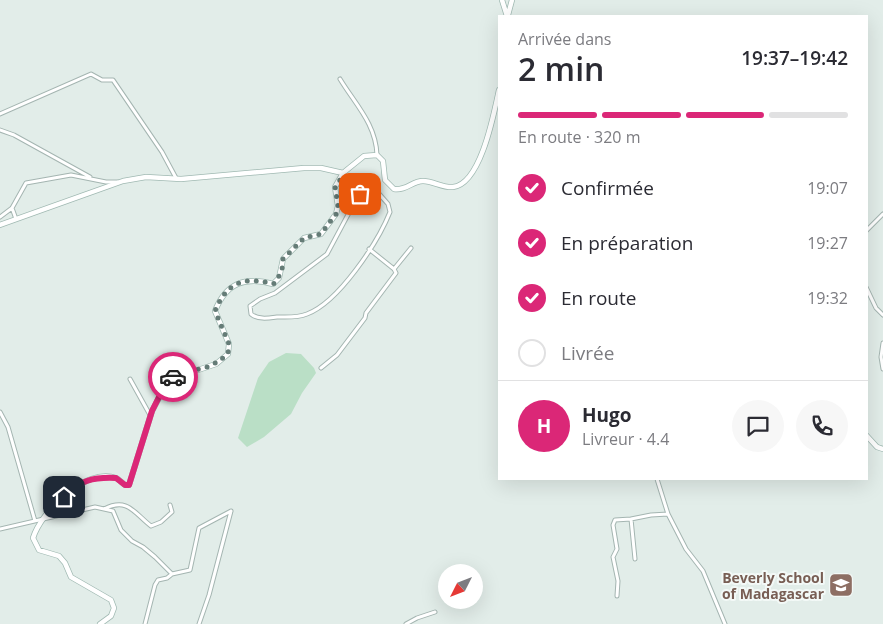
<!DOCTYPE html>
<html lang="fr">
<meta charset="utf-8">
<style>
:root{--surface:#fff;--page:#f7f7f7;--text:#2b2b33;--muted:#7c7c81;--line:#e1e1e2;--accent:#db2777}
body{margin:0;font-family:"Open Sans",sans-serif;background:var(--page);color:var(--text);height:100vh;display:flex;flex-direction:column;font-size:19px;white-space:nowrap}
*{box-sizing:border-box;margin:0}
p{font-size:16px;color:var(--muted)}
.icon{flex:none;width:28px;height:28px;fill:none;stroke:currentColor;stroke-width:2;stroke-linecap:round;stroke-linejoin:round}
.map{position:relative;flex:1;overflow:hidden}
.side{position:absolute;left:498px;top:15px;width:370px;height:465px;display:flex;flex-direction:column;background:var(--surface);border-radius:0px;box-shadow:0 5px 20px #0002}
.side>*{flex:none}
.needle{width:32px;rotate:228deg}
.fabs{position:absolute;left:438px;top:564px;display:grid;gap:10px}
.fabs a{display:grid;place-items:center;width:45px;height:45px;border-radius:50%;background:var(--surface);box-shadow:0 5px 20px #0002;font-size:25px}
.pin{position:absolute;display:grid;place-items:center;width:42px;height:42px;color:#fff;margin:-21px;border-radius:10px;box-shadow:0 2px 8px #0006}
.courier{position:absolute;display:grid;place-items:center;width:50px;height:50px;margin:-25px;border:4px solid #db2777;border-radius:50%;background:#fff;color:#222;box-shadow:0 1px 6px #0007}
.headline em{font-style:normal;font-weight:600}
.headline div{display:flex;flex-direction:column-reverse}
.headline{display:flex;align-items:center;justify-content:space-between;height:85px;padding:0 20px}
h1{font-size:32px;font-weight:600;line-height:38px}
.bar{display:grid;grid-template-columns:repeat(4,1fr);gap:8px 5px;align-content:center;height:60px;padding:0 20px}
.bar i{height:6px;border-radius:4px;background:var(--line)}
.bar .current{background:var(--accent)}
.bar p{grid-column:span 4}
.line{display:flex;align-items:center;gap:12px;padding:0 20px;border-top:1px solid var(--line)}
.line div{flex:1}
.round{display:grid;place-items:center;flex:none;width:52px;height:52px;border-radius:26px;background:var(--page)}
ol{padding:0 20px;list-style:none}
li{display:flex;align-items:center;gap:15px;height:55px}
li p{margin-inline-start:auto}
li .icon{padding:5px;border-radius:50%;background:var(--accent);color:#fff;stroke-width:4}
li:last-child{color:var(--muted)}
li i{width:28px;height:28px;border:2px solid var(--line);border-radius:50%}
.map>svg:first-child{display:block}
.green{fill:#badfc6}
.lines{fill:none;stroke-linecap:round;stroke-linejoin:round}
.street-casing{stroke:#a4b5b1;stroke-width:5}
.secondary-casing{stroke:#a0b9b2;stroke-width:6}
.street{stroke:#fff;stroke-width:3}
.secondary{stroke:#fff;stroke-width:4.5}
.done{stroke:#657c77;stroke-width:5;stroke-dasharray:0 9}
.route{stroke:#db2777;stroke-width:6}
.labels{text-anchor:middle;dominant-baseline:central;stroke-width:4;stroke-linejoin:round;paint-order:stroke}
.education-label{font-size:14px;font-weight:bold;fill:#785e54;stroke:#f3f9f7;text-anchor:end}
</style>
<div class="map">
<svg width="883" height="624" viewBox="0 0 883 624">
<rect width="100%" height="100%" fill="#e2ede9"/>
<path class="green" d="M286,353L301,354L314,368L316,373L302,393L291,414L264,437L247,447L238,438L258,378L269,362Z"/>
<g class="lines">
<defs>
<path id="street" d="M340,79C355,104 376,124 377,155
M0,114L91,74L102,80H113L162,152L176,178
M0,130L14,135L90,177
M342,177L348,190L358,196L367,189L374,188L388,204L390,212C378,242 339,302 307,314C297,318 288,317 277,317C269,318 258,320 251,314L250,306L260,299L275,293L327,254L358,196
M12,208L16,219
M0,217L12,208L26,183L71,175L106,182H118
M866,231L883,214
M369,249L394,269L411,248
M866,287L876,308L883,315
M883,343L881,357L883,369
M321,368L337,355L365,318L366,313L396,273L394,269
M130,379L150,415
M0,412L8,427L35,521
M657,479L668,514L686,549L703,571L725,624
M104,509C128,497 134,513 151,526L161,522L172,512L170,505
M0,529L95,507L113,511L121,530L132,541L143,547L155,557L172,574L190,570L199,528L231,511
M635,559L631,519L651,515L668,514
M617,596L618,581L613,557L617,549L613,525L615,520L631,519
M145,624L155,585L158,580L167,578L172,574
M199,624L209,595L231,511
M406,624L417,618L435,612"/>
<path id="secondary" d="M502,0L507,16
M508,15L512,0
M0,225L123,181L146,177L181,179L304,168H321L343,173
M866,435L877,447L883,449
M100,624L111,616L114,608L111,600L71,577L65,563L59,556L39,550L33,538C41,512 85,467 116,478C119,479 122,483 125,485H129L152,411L167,383L185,370H198L216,364L228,354L229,344L215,311C226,283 245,276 273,284L279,278L283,259L304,238L321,234L336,214L338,206L335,187L343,173L364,156L377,155L383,161L385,180L394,189C406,191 412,181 423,181C433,181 443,188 453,187C481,184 494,113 499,90"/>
</defs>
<use href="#street" class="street-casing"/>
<use href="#secondary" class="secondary-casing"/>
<use href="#street" class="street"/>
<use href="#secondary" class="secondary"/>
</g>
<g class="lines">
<path class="done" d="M173,377C182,369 189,372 199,369C211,367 219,361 228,354L229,344L215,311C227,282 244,276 273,284L276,282L282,270L283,259L304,238L321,234L336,214L338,206L335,187L342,177L348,190L358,196L360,194"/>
<path class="route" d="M64,497C78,480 95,477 116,478L125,485H129L152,411L166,383L173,377"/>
</g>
<defs>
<symbol id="school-square" viewBox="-11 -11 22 22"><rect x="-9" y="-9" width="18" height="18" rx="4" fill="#8d6e63" stroke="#f3f9f7"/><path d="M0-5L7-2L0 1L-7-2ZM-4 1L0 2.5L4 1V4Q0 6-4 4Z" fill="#fff"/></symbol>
</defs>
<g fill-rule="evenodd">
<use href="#school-square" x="827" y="571" width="28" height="28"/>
</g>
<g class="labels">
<g class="education-label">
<text x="824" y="577">Beverly School<tspan x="824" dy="16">of Madagascar</tspan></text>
</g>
</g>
</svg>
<div class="fabs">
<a><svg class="needle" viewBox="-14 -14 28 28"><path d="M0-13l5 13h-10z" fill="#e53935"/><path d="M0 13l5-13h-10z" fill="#7c7c81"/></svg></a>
</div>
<div class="pin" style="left:360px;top:194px;background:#ea580c"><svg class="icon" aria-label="bag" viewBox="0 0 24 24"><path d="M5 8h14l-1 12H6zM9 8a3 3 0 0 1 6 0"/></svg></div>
<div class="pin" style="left:64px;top:497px;background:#1f2937"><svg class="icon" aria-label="home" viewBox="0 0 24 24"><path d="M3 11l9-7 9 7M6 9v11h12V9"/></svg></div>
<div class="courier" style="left:173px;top:377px"><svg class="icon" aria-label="car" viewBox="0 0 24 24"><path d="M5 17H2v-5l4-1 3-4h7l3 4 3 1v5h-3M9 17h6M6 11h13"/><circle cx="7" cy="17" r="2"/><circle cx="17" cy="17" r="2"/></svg></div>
<section class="side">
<div class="headline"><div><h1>2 min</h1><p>Arrivée dans</p></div><em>19:37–19:42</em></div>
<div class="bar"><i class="current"></i><i class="current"></i><i class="current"></i><i></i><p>En route · 320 m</p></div>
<ol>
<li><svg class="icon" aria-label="check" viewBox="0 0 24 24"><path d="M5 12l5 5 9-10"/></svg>Confirmée<p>19:07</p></li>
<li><svg class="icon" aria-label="check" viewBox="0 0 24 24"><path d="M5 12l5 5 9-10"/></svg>En préparation<p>19:27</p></li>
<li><svg class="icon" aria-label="check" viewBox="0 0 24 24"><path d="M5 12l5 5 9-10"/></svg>En route<p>19:32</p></li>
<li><i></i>Livrée</li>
</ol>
<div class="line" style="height:90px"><b class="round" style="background:var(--accent);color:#fff">H</b><div><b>Hugo</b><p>Livreur · 4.4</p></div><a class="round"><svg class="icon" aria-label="chat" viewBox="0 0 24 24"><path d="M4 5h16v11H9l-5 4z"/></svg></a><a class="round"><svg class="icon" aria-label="phone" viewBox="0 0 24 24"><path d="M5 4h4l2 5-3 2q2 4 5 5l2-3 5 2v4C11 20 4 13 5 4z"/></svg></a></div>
</section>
</div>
